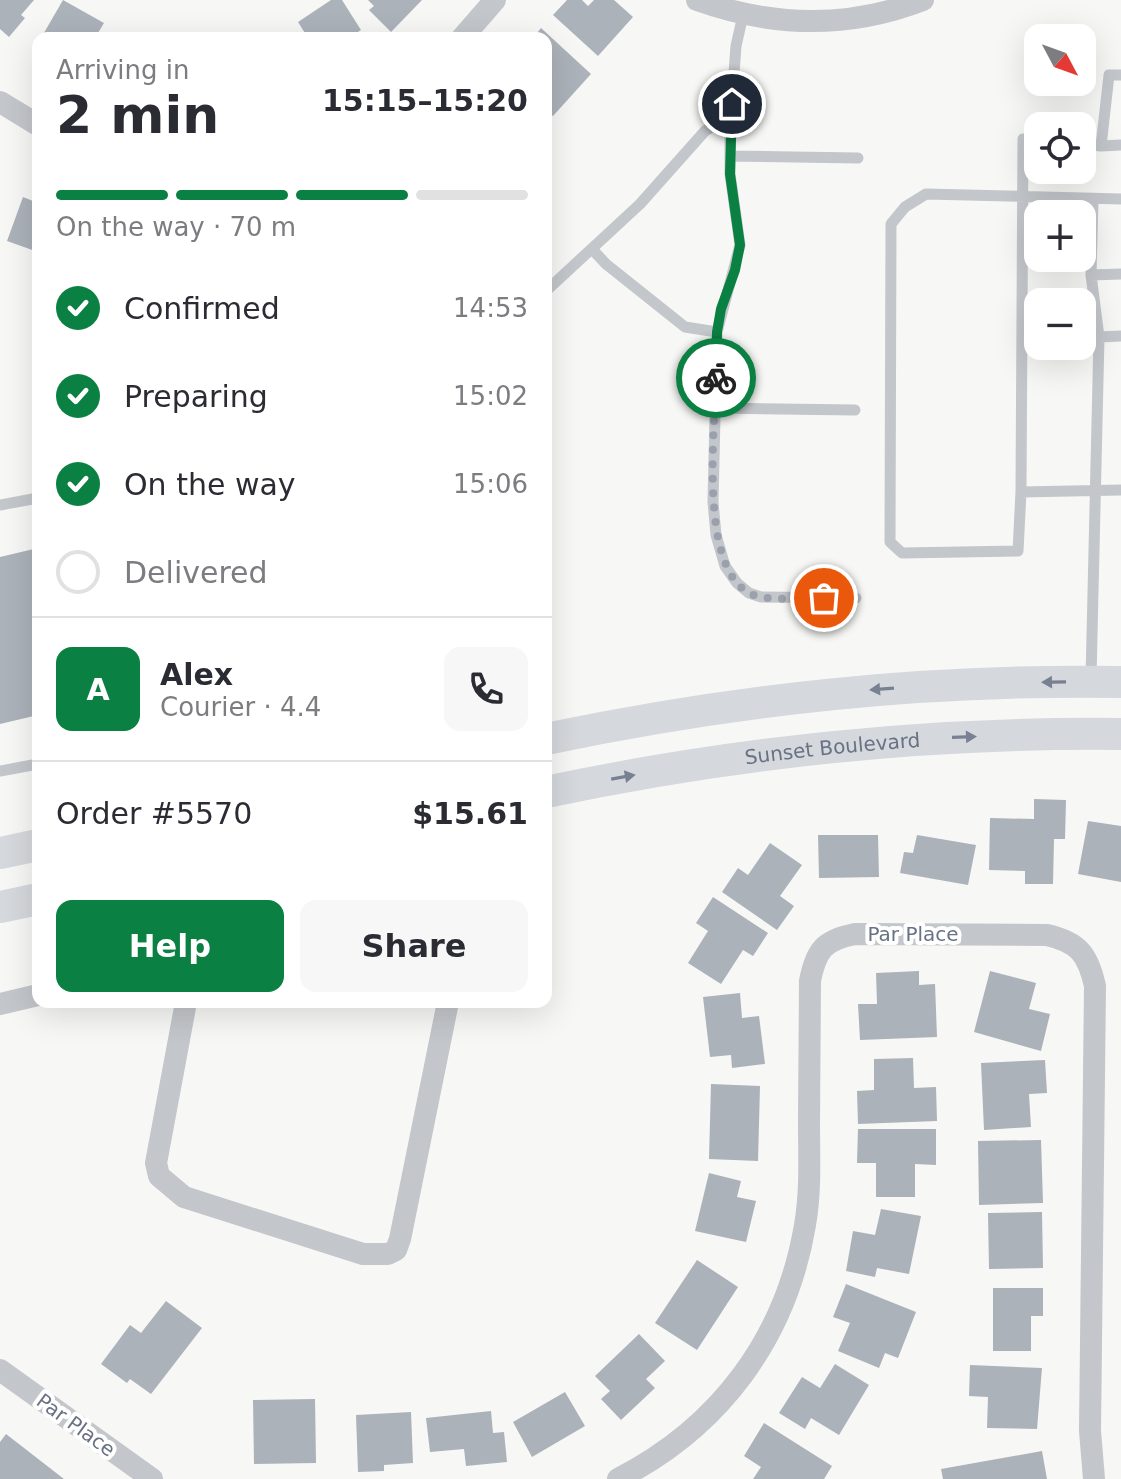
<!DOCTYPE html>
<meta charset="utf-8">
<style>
:root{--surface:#fff;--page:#f7f7f7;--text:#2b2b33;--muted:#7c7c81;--line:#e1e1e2;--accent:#0b8043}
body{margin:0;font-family:"DejaVu Sans",sans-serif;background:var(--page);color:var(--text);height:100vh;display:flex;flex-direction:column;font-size:30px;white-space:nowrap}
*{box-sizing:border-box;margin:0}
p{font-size:26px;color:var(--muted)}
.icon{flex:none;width:44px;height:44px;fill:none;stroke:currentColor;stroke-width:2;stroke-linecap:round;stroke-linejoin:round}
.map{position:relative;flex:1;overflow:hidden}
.drawer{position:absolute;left:32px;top:32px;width:520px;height:976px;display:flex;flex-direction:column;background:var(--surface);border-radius:16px;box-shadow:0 8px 32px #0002}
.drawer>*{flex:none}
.needle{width:52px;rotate:131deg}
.fabs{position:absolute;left:1024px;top:24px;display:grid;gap:16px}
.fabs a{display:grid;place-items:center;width:72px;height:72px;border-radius:16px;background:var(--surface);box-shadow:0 8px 32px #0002;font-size:40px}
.pin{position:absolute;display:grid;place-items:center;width:68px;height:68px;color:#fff;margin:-34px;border:4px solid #fff;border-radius:50%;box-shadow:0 2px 8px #0007}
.courier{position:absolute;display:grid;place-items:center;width:80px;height:80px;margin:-40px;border:6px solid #0b8043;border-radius:50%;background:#fff;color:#222;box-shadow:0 2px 10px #0007}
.summary em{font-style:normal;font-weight:700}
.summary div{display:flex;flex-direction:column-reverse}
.summary{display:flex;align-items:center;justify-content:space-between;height:136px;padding:0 24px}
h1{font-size:52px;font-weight:700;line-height:60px}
.bar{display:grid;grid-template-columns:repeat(4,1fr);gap:12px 8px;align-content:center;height:96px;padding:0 24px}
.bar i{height:10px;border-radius:6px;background:var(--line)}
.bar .current{background:var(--accent)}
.bar p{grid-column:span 4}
.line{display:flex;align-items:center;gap:20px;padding:0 24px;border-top:2px solid var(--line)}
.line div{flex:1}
.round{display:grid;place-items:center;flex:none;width:84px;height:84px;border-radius:16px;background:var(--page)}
ol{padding:0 24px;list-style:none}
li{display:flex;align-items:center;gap:24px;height:88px}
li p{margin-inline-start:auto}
li .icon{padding:8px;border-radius:50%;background:var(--accent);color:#fff;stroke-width:4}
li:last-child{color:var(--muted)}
li i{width:44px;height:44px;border:4px solid var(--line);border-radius:50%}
.button{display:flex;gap:16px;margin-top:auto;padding:16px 24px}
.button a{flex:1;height:92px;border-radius:16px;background:var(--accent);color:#fff;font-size:32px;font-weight:700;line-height:92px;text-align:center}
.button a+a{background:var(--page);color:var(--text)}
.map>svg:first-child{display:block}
.building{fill:#acb2b9}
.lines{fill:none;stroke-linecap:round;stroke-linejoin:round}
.lane{stroke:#c3c6ca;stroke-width:11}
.street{stroke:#c3c6ca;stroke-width:22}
.secondary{stroke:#d5d8dc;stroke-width:32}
.oneway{fill:#788191}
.done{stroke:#9aa1ac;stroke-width:8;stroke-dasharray:0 14.4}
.route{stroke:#0b8043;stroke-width:10}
.labels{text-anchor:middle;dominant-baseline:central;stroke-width:8;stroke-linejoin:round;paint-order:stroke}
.street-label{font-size:20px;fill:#687284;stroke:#fff}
</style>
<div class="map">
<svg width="1121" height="1479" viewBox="0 0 1121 1479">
<rect width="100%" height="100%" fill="#f7f7f5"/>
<path class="building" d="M0,0H34L21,15L25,18L9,37L0,29Z
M63,0L104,23L95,38H41Z
M331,0H342L361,30L349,38H308L298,22Z
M368,0H422L391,32L369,10L374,6Z
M567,0H582L588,6L594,0H614L633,17L598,56L553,15Z
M541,28L591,74L553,116L546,110V38H533Z
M23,197L38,203V252L7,241Z
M38,548V715L0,724V557Z
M1034,799L1066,800L1065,839H1054L1053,884H1025V871L989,870L990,818L1034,819Z
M1088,821L1121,826V882L1078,874Z
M818,835H878L879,877L819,878Z
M917,835L976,845L968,885L900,873L904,852L913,853Z
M770,843L802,865L780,896L794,906L777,930L722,892L738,868L748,875Z
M713,897L768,933L753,956L743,950L721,984L688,963L708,931L696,923Z
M919,971V985L935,984L937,1037L860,1040L858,1004H877L876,973Z
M990,971L1036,983L1029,1009L1050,1014L1041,1051L974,1032Z
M740,993L742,1018L759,1016L765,1064L732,1068L731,1055L710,1057L703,997Z
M913,1058L914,1088L936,1087L937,1121L858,1124L857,1091L874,1090V1059Z
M1045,1060L1047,1093L1029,1094L1031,1127L984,1130L981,1063Z
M711,1084L760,1086L758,1161L709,1159Z
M858,1129H936V1165L915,1164V1197H876V1163H857Z
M1041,1140L1043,1203L979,1205L978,1141Z
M709,1173L741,1181L737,1197L756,1201L746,1242L695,1231Z
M881,1209L921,1216L909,1274L877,1268L875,1277L846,1271L853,1231L875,1235Z
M1042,1212L1043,1268L989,1269L988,1213Z
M697,1260L738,1287L697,1350L655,1323Z
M846,1284L916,1312L898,1358L885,1353L879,1368L838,1351L850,1323L833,1317Z
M993,1288H1043V1316H1031V1351H993Z
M166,1301L202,1328L151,1394L130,1379L127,1383L101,1364L130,1325L141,1333Z
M639,1334L665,1361L646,1379L655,1388L621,1420L601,1399L610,1391L595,1376Z
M835,1364L869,1385L839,1435L811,1418L805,1429L779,1413L802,1377L820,1388Z
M970,1365L1042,1368L1037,1429L987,1428L988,1397L969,1396Z
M565,1392L585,1426L532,1457L513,1422Z
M315,1399L316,1463L254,1464L253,1400Z
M491,1411L493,1433L504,1432L507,1462L466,1466L464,1449L430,1452L426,1418Z
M411,1412L413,1463L384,1465V1471L358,1472L356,1415Z
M764,1423L832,1466L824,1479H753L761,1467L744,1456Z
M6,1434L64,1479H0V1442Z
M1042,1451L1047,1479H943L941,1469Z"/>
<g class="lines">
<path class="lane" d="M743,15L736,46L730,127V174L740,245L717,332L713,502L716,535L725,566L737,583L749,593L761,597L856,598
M1121,75H1109L1101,146L1121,145
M1038,140L1023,139L1021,492L1121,490
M1082,144L1101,146
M730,156L858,158
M1093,199L1091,275L1121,274
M592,249L606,264L685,327L717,332
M1091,275L1099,337
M546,291L640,204L705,131L713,126L730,127
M715,408L855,410
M1021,492L1018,551L902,553L890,542L891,224L905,207L926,194L1121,199
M0,505L38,498
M1091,678L1099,337L1121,336
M0,771L38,764"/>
<path class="street" d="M697,0C772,27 848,29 923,0
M462,38L495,0
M0,102L38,125
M186,1002L156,1163L159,1176L184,1197L363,1254H388L396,1250L400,1239L448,1002
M0,1004L38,995
M0,1370L152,1479
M618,1479C720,1427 786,1338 805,1225C811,1191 809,1155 809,1121C809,1075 810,1028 810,981C816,950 824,940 855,934L1047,935C1078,942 1088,954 1095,986L1090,1431L1094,1479"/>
<g class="secondary">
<path d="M546,739C738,699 924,679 1121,682"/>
<path id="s1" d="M546,792C735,752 928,732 1121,734"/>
<path d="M0,853L38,845"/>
<path d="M0,907L38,899"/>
</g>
</g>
<defs><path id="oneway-solid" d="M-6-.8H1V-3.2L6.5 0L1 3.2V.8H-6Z" transform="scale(2)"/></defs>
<g class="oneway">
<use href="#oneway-solid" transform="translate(1054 682) rotate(179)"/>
<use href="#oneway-solid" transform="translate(882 689) rotate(176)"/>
<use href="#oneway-solid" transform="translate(964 737) rotate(-2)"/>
<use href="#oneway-solid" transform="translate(623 777) rotate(-10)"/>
</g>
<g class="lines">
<path class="done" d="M716,378C715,428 698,569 751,594C769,602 804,597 824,598"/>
<path class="route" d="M716,378L717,332L721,309L735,270L740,245L730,174L732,104"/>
</g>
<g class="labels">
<g class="street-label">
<text stroke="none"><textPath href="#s1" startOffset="290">Sunset Boulevard</textPath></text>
<text x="913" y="934">Par Place</text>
<text transform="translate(76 1425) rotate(36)">Par Place</text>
</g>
</g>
</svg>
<div class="fabs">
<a><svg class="needle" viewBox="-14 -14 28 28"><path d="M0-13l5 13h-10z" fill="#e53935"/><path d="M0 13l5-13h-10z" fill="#7c7c81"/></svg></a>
<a><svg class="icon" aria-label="locate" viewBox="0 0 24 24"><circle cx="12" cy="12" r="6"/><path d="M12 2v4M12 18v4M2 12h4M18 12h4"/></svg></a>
<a>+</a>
<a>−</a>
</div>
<div class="pin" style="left:824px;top:598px;background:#ea580c"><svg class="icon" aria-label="bag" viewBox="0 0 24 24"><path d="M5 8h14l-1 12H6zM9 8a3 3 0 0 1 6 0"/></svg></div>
<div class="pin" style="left:732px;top:104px;background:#1f2937"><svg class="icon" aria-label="home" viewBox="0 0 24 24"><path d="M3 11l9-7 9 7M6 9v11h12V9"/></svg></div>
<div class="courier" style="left:716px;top:378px"><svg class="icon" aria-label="bike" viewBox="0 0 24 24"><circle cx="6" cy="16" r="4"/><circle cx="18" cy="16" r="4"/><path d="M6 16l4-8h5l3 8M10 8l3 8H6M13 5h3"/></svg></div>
<section class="drawer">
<div class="summary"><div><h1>2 min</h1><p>Arriving in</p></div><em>15:15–15:20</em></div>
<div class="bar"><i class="current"></i><i class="current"></i><i class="current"></i><i></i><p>On the way · 70 m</p></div>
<ol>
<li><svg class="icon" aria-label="check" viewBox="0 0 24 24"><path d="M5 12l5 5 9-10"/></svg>Confirmed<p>14:53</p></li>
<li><svg class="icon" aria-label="check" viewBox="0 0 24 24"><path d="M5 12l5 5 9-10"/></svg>Preparing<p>15:02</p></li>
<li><svg class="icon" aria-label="check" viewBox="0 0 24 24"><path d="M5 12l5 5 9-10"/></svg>On the way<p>15:06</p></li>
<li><i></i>Delivered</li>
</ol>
<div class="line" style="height:144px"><b class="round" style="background:var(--accent);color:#fff">A</b><div><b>Alex</b><p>Courier · 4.4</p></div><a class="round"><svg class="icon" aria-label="phone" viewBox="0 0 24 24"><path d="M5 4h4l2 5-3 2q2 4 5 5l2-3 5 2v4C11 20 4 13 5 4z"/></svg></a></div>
<div class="line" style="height:104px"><div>Order #5570</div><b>$15.61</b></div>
<div class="button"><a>Help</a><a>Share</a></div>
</section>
</div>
